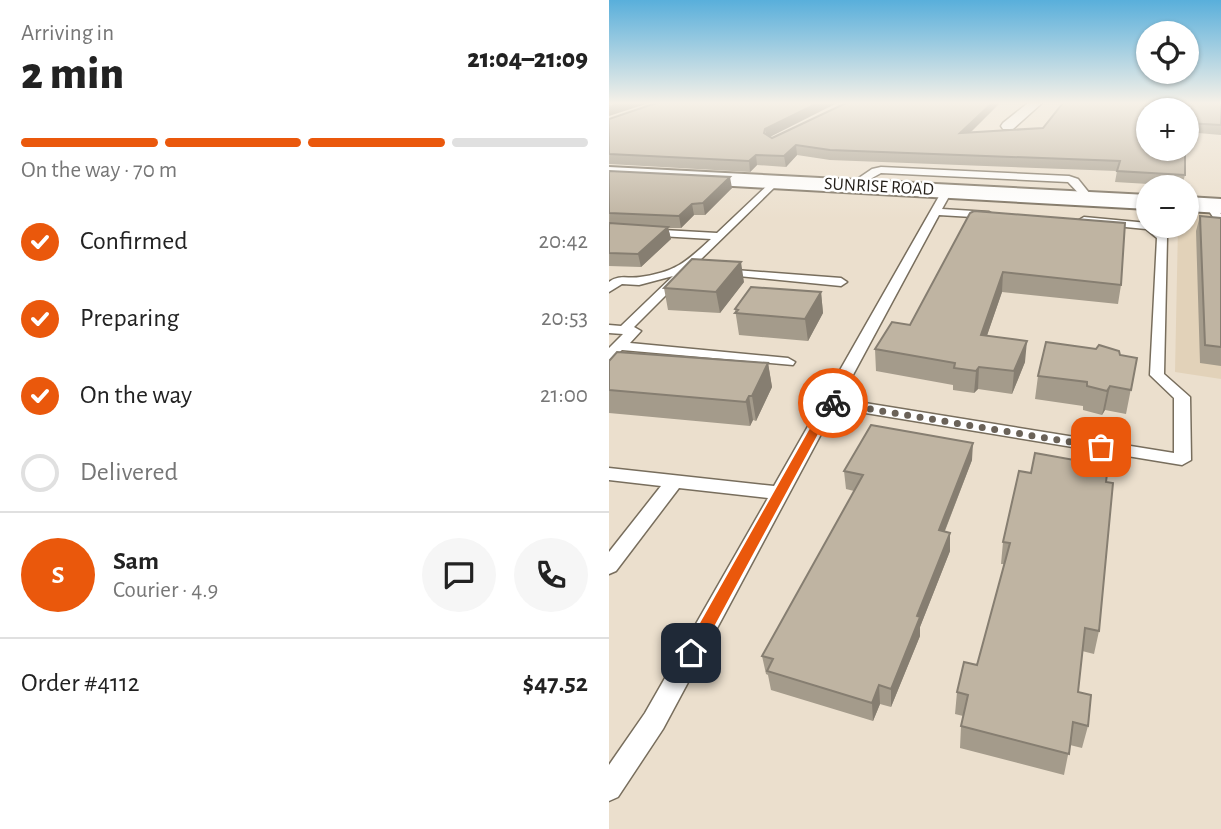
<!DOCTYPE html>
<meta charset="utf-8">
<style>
:root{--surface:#fff;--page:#f6f6f6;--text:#222;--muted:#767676;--line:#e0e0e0;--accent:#ea580c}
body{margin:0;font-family:"Alegreya Sans",sans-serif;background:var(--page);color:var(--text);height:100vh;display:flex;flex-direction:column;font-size:26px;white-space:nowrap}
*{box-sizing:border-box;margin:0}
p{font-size:23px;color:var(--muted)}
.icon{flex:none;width:38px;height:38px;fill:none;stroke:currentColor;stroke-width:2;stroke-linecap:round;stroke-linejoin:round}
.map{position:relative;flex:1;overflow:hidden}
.panel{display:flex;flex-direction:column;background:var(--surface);width:609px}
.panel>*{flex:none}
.fabs{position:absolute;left:527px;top:21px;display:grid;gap:14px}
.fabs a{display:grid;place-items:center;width:63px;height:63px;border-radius:50%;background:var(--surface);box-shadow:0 2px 5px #0004;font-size:35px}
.pin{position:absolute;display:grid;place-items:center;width:60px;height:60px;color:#fff;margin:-30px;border-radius:14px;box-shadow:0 4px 10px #0006}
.courier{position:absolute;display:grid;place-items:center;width:70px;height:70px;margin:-35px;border:5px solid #ea580c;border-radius:50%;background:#fff;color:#222;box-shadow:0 2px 9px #0007}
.headline em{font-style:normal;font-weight:800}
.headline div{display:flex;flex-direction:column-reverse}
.headline{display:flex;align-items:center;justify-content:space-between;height:119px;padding:0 21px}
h1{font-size:46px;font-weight:800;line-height:52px}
.bar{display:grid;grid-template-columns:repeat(4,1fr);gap:10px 7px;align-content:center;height:84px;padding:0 21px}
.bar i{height:9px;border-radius:5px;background:var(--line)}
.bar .on{background:var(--accent)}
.bar p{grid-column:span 4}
.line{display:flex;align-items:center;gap:18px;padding:0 21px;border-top:2px solid var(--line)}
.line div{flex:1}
.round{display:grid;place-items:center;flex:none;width:74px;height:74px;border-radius:37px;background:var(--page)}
ol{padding:0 21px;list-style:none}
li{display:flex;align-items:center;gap:21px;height:77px}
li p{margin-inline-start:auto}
li .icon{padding:7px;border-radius:50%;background:var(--accent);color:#fff;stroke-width:4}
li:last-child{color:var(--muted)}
li i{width:38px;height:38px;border:4px solid var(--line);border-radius:50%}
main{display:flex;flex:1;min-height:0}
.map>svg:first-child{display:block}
.built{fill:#e2d2b9}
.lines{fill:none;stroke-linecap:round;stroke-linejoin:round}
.lane-casing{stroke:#786e5d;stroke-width:3}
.street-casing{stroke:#786e5d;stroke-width:3}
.secondary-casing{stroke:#786e5d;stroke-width:4}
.lane{fill:#fff;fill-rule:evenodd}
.street{fill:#fff;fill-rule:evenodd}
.secondary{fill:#fff;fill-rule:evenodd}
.wall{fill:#a49b8b}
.shaded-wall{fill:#867e71}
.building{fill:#bfb4a2;stroke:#867e71;stroke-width:2}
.route{fill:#ea580c}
.done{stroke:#6a6258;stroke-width:7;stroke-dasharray:0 12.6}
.labels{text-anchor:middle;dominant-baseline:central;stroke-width:5;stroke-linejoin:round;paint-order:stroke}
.far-street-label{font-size:18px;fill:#241f19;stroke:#fff}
</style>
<main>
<section class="panel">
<div class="headline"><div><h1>2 min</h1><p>Arriving in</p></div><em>21:04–21:09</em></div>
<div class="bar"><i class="on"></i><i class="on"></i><i class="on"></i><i></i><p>On the way · 70 m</p></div>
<ol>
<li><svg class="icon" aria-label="check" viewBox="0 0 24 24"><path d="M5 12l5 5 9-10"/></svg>Confirmed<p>20:42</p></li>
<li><svg class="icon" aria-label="check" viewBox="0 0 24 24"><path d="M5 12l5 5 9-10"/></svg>Preparing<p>20:53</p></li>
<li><svg class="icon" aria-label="check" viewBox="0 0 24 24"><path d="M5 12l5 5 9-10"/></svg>On the way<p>21:00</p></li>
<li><i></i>Delivered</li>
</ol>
<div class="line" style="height:126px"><b class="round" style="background:var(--accent);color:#fff">S</b><div><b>Sam</b><p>Courier · 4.9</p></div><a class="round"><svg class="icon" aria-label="chat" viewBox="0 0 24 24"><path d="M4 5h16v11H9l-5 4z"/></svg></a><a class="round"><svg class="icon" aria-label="phone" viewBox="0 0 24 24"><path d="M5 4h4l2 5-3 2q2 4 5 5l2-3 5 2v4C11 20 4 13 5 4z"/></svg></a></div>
<div class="line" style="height:91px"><div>Order #4112</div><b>$47.52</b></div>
</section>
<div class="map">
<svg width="612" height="829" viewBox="0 0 612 829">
<rect width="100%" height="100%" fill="#ebdfcd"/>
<path class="built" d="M578,213L612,215V379L566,372L569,226H578Z"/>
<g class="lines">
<defs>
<path id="lane" d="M272,167L460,176L469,179L485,199L477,201L459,182L272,173L245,188L238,186L263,169Z
M164,180L171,182L85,266L89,269L87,271L75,273V277L25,327L32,331L21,343L179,358L186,362L184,365L13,350L0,360V348L14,334L0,333V325L12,326L64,276L30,285L13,284L0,292V282C10,274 19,279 31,277C67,272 77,262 102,239L0,233V227L108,233Z
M338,188L343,191L333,209L380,212L385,215L380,218L330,215L231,399L565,453V398L541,375L548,238L537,229L475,223L470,220L475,217L539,223V226L552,229L558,238L555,374L581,397L582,460L573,465L226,408L54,729L9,797L0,801V765L36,713L159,498L70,488L7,571L0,574V552L52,486L0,480V468L165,486L333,191Z
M598,203H604L612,214V224L608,223L596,205Z
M113,269L232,278L238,282L232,286L109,274L107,272Z"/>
<path id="street" d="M419,103H433L404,129H394L392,126L394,123Z"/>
<path id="secondary" d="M0,167L539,195V209L0,179Z
M578,197L612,199V213L578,211Z"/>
</defs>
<use href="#lane" class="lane-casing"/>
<use href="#street" class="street-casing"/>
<use href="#secondary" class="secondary-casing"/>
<use href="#lane" class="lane"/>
<use href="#street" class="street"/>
<use href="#secondary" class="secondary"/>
</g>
<path class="wall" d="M612,103V135L578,132V110L576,175L573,186L506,182L508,171L221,160L188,155L177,167L148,165L141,172L0,164V119L161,137L163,138L362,132L434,128Z
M0,171L123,188L96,215H85L72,228H59L62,239L32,267L0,266Z
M365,211L512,285L509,304L393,292L378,335L416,362L403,394L369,389L365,393L344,390V385L267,371L266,349L301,325Z
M591,216L612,218V366L591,363L587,231Z
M135,282L111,313L59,310L55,288Z
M212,292L214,313L199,341L130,335L126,309Z
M511,355L528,358L517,414L496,410L493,415L474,410V406L426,399L429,376Z
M0,361L159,363L163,387L147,421L144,420L141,426L0,413Z
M363,460L336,531L341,533V551L311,627V636L282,707L271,704L264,721L162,690L159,675L157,674L153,656L245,491L237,489L235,471Z
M422,473L497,482L490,631L485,654L473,651L469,692L479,726L473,748L461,745L455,775L351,748L352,726L354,716L346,714L348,692L368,665L395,564H392L394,542Z"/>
<path class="shaded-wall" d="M12,103H40L0,116V107Z
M209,103H228L157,139V143L156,129Z
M383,103H391L351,143V133Z
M187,145L188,155L177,167L175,156Z
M147,155L148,165L141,172L140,161Z
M121,177L123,188L96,215L94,203Z
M83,204L85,215L72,228L70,216Z
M59,227L62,239L32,267L29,254Z
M132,262L135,282L111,313L107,292Z
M394,272L393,292L371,356L372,335Z
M212,292L214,313L199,341L196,319Z
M418,341L416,362L403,394L405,371Z
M159,363L163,387L147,421L143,396Z
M370,367L369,389L365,393L367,371Z
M501,386L496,410L493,415L498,391Z
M140,396L144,420L141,426L137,402Z
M364,443L363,460L329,548L330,530Z
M341,533V551L311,627V636L282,707V689L308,616Z
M270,685L271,704L264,721L263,703Z"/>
<path class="building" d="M0,103H12L0,107Z
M47,103H209L156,129L155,133L163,138L237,103H383L351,133L434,128L454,103H612V125L578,123V110H539V149H576V175L508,171L511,161L221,150L187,145L175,156L147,155L140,161L0,154V119Z
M0,171L121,177L94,203L83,204L70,216L0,213Z
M365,211L516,223L512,285L394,272L372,335L418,341L405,371L370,367L367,371L345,368L346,363L266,349L283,322L301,325L361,213Z
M591,216L612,218V347L596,345Z
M0,223L59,227L29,254L0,253Z
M83,259L132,262L107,292L55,288Z
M142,287L212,292L196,319L126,313L129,310L126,309Z
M437,342L487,349L490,345L510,351L511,355L528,358L522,390L501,386L498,391L478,386V382L429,376Z
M8,352L159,363L143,396H140L137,402L0,390V361Z
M262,425L364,443L330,530L341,533L308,616L311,617L282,689L270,685L263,703L158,671L164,659L153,656L254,475L235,471Z
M426,453L499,466L497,482L504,483L490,631L476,628L469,692L482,695L479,726L464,722L460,754L352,726L359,695L348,692L355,662L368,665L401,543L394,542L410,471L422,473Z"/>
<linearGradient id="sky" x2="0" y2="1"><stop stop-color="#59afdb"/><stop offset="0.47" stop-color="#f6f1e8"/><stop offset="1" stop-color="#f6f1e8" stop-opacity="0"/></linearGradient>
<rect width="612" height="219" fill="url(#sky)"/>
<path class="route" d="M217,400L230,403L224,406L88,658H77L74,653L77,648Z"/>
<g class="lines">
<path class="done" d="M224,403L492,447"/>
</g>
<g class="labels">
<g class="far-street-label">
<text transform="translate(270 187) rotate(3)">SUNRISE ROAD</text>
</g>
</g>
</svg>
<div class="fabs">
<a><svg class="icon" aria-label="locate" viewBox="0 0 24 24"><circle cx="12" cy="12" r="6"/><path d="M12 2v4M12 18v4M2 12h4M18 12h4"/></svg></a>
<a>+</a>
<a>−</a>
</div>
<div class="pin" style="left:492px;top:447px;background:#ea580c"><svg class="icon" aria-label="bag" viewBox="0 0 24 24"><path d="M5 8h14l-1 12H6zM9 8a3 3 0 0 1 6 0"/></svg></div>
<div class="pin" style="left:82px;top:653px;background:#1f2937"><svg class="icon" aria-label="home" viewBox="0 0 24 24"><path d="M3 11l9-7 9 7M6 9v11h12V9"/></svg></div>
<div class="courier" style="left:224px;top:403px"><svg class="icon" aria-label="bike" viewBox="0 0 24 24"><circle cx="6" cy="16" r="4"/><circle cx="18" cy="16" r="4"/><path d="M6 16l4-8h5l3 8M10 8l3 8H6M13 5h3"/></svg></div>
</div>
</main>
